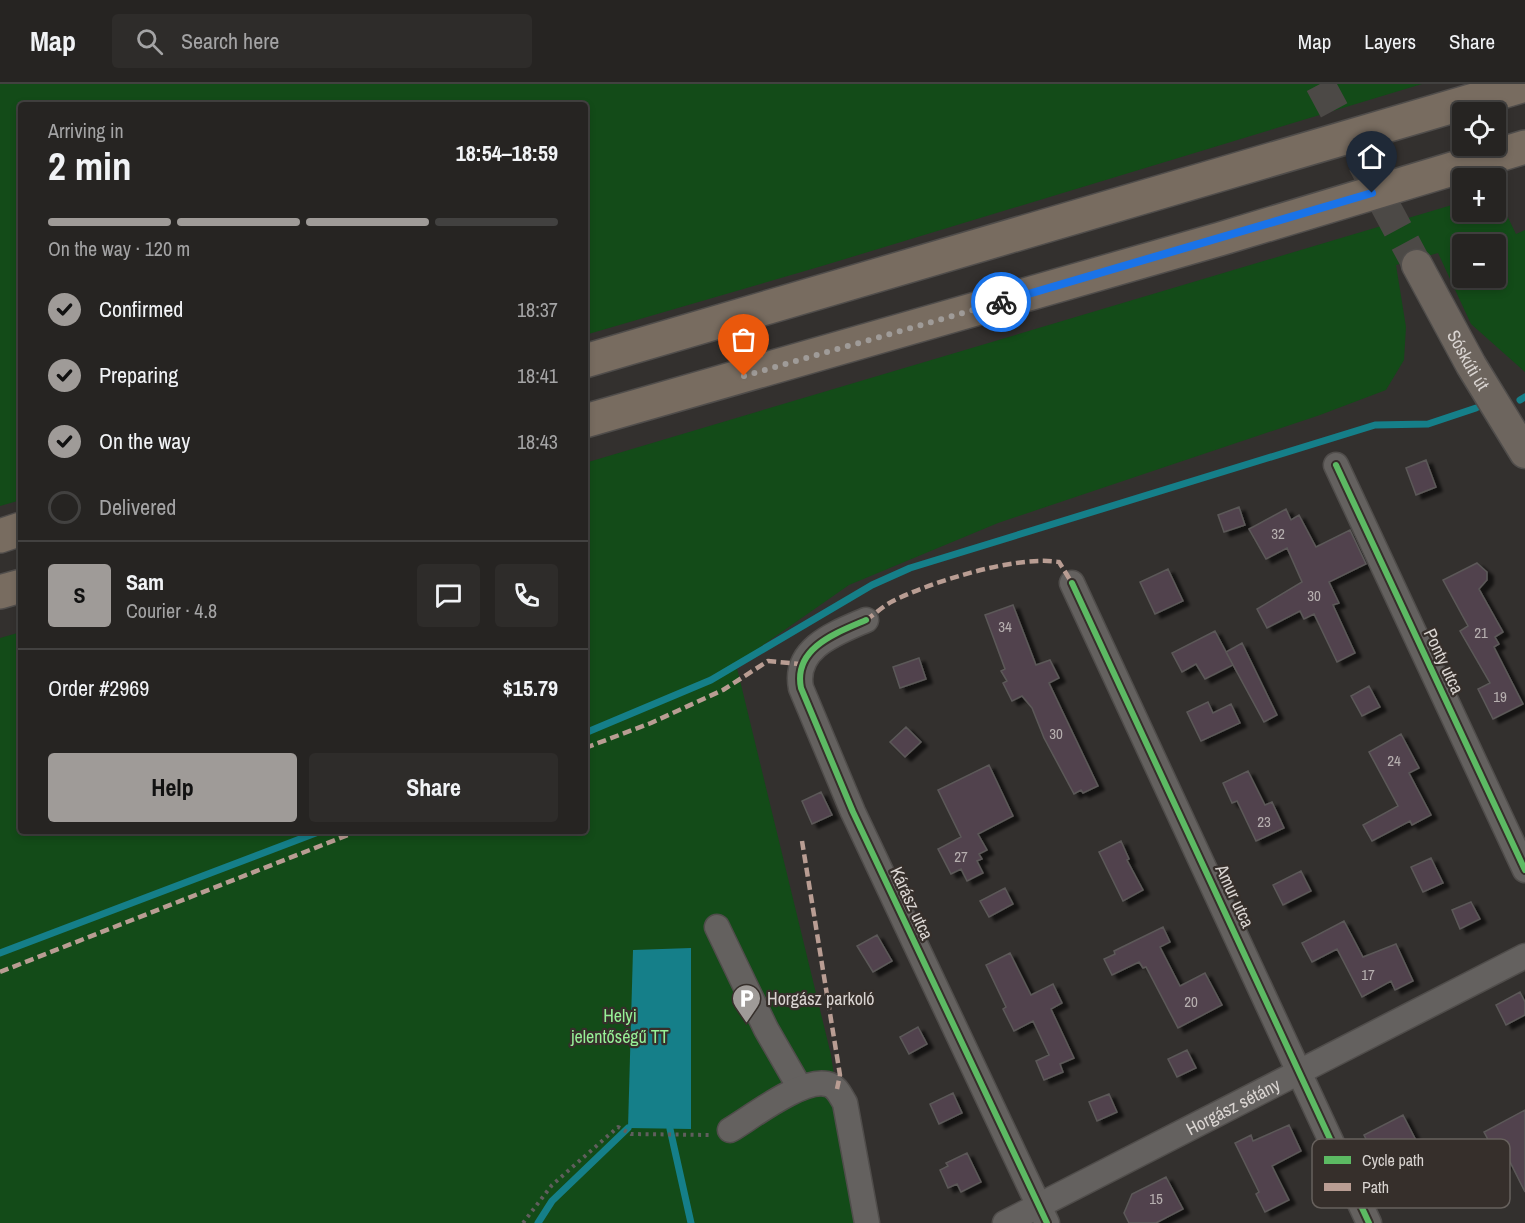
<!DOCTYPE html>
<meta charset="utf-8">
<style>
:root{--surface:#262422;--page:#2e2c2a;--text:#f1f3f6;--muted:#a4a4a5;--line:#424140;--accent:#9f9b98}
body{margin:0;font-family:"Archivo Narrow",sans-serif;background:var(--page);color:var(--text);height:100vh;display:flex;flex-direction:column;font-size:22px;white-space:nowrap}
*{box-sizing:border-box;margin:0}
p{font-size:20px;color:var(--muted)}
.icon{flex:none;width:33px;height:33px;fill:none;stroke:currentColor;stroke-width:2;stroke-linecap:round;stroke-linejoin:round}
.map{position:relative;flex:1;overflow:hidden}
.details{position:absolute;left:18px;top:18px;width:570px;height:732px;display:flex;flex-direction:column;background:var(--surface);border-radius:6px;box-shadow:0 3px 9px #0003,0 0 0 2px var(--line)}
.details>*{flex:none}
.controls{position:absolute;left:1452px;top:18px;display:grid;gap:12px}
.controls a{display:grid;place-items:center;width:54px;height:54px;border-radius:6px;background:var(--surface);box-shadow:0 3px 9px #0003,0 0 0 2px var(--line);font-size:30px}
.pin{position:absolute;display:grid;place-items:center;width:51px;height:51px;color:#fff;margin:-62px -26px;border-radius:50% 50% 50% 0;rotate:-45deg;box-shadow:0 0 6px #0007}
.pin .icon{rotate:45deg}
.courier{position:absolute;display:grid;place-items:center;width:60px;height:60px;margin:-30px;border:4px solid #1a73e8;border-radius:50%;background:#fff;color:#222;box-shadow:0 2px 8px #0007}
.overview em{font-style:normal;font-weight:800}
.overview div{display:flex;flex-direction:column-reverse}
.overview{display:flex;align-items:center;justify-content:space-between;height:102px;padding:0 30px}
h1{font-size:39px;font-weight:800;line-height:45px}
.bar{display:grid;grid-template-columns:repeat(4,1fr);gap:9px 6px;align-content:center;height:72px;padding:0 30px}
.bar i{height:8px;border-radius:4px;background:var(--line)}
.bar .on{background:var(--accent)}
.bar p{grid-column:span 4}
.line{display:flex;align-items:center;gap:15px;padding:0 30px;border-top:2px solid var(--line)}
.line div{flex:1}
.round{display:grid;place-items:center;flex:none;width:63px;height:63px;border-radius:6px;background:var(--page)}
ol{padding:0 30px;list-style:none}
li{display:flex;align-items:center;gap:18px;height:66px}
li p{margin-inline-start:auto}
li .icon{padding:6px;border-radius:50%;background:var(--accent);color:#111;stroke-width:4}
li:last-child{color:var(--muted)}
li i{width:33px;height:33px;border:3px solid var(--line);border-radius:50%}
.button{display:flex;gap:12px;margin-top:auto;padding:12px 30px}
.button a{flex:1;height:69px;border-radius:6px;background:var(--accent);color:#111;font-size:24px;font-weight:800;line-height:69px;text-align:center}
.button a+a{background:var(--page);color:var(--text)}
header{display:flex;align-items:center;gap:36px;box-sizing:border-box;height:84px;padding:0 30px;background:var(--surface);border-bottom:2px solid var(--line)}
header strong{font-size:28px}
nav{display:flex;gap:33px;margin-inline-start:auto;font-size:21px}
.search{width:420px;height:54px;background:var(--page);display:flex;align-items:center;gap:15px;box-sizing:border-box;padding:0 21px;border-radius:6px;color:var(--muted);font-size:22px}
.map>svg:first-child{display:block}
.green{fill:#134b18;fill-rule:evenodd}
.water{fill:#157f89}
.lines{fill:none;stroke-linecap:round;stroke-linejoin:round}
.stream{stroke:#157f89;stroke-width:7}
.building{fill:#51434d;stroke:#5c5959;stroke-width:1.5;filter:url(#shadow)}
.major-tunnel{stroke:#4c4946;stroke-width:30;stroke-dasharray:30 15;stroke-linecap:butt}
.minor-casing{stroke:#504d4b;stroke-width:27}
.major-casing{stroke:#504d4b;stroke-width:33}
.highway-casing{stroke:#504d4b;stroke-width:36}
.path{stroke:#605e5d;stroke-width:4;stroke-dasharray:3 4.5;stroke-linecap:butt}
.minor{stroke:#64615f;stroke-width:24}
.major{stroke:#6d655e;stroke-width:30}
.highway{stroke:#786c60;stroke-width:33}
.quiet{stroke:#b99d93;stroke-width:4.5;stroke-dasharray:9 4.5;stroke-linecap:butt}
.cycleway-casing{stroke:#362f2b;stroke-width:10}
.cycleway{stroke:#5cba63;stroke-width:6}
.done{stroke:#9f9b98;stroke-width:6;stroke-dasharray:0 10.8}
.route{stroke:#1a73e8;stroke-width:8}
.labels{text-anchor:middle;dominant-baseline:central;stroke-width:4.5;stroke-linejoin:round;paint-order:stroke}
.number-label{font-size:15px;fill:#b7b0b0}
.street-label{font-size:18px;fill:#d9d4d1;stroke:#362f2b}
.poi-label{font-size:18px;fill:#d9d4d1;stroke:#362f2b;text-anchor:start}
.park-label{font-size:18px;fill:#97f097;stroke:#362f2b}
.key{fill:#362f2b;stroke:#67615d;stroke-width:1.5}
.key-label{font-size:16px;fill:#d9d4d1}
</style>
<header>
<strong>Map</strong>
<div class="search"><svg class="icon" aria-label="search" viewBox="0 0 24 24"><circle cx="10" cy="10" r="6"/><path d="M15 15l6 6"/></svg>Search here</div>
<nav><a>Map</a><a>Layers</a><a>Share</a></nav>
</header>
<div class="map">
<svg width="1525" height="1139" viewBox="0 0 1525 1139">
<defs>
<filter id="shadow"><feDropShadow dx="6" dy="4" stdDeviation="1.5" flood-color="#0009"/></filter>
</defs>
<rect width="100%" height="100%" fill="#33302e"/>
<path class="green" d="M0,0H1422L822,182L585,251V21H21V416L0,422Z
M1496,109L1516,150L1525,146V288L1471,240L1438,169L1396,181L1406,243L1404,276L1386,306L1320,331L998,439L849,501L736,580L831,971L856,1139H0V554L21,548V747H585V379L1462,118V128H1496ZM1462,160H1496V194H1462Z"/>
<path class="water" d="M691,864V1045L628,1044L633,866Z"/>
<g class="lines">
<path class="stream" d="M1520,316L1525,313
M585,649L711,596L872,501L910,484L1375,341L1428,340L1476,324
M0,869L321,747
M670,1045L691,1139
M538,1139L552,1117L628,1044"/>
</g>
<path class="building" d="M1426,376L1436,403L1416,411L1406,384Z
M1239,423L1245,441L1224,448L1218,431Z
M1286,425L1291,436L1299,431L1316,463L1350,446L1366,480L1329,498L1339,519L1333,521L1355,569L1337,578L1314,530L1304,535L1300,527L1267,544L1257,525L1302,498L1287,464L1266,475L1249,445Z
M1477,479L1487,488V496L1479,505L1503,548L1495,553L1499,560L1494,563L1523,620L1493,635L1478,605L1490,599L1460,547L1468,542L1443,496Z
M1168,485L1183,517L1155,530L1140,498Z
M1013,521L1036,581L1050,576L1059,594L1049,599L1098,702L1083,709L1081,706L1074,710L1044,654L1032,624L1022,612L1012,617L1003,599L1007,597L1001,587L1005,585L985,531Z
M1215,547L1233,581L1205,595L1196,580L1182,588L1172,569Z
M1242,559L1277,631L1264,638L1226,568Z
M919,574L926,595L900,604L893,583Z
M1369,602L1380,623L1362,632L1351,612Z
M1208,618L1213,629L1231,620L1240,639L1201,657L1187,628Z
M906,643L921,658L905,673L890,658Z
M1401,650L1419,684L1409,689L1431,731L1412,741L1410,737L1372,757L1363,741L1398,722L1369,668Z
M989,681L1013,732L978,750L987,766L979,770L982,775L977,777L983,789L967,797L961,785L951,790L938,765L961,753L938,706Z
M1248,687L1265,721L1272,718L1284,744L1256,757L1237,717L1232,719L1223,699Z
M821,708L832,731L812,740L802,717Z
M1121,757L1129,775L1127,776L1143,806L1123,817L1099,768Z
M1431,774L1443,799L1423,808L1411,783Z
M1301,787L1311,807L1283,821L1273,801Z
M1005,804L1013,820L989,833L980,817Z
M1471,818L1480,835L1460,845L1452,826Z
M1344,837L1363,873L1396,860L1413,897L1395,906L1391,897L1362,913L1337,865L1312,878L1302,859Z
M1163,843L1170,858L1160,863L1180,902L1205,889L1222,921L1178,944L1146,883L1143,884L1139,878L1112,891L1104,875L1115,870L1114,867Z
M877,851L892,877L873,888L857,862Z
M1010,869L1031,911L1053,900L1062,919L1051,925L1074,974L1060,980L1063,988L1044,996L1036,977L1049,971L1033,937L1014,947L1003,925L1006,923L986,881Z
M1520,908L1525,918V931L1506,941L1496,921Z
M918,943L927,960L909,970L900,953Z
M1187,966L1196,984L1177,993L1168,975Z
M953,1009L962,1029L939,1040L930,1020Z
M1109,1010L1117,1028L1097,1037L1089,1018Z
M1525,1026V1108L1510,1078L1502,1082L1484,1048Z
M1403,1031L1422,1068L1383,1088L1364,1051Z
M1289,1041L1301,1067L1272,1082L1289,1116L1265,1128L1256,1110L1259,1108L1235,1059L1251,1051L1253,1057Z
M967,1069L981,1098L961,1108L957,1100L948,1104L940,1086L948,1082L946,1079Z
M1166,1093L1183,1125L1156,1139H1129L1124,1129L1132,1110Z"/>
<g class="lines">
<path class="major-tunnel" d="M1320,0L1417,181"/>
<defs>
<g id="minor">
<path d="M1336,381L1525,786"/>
<path d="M1072,499L1369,1139"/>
<path d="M866,536C836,549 793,564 801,604L853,728L1047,1139"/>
<path d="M717,843L766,945L800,1004"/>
<path d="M730,1046C752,1033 802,994 827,1000C837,1002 840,1011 845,1019L867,1139"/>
<path id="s1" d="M1005,1139L1525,872"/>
</g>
<g id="major">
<path id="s2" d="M1417,181L1471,281L1525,369"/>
</g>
<path id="highway" d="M585,277L1525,1
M585,337L1220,155L1525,63
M0,452L21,445
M0,508L21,502"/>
</defs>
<use href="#minor" class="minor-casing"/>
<use href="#major" class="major-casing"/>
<use href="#highway" class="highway-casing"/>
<path class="path" d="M523,1139L552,1101L618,1043L631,1050L711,1051"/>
<use href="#minor" class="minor"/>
<use href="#major" class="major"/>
<use href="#highway" class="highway"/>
<path class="quiet" d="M866,536C875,530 883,522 893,517C931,498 1016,471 1059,478L1072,499
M585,664L651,639L723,606L768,577L800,580
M802,757L840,991L837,1005
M0,888L358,747"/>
<defs>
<path id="cycleway" d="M1336,381L1525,786
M1072,499L1369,1139
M866,536C836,549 793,564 801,604L853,728L1047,1139"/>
</defs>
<use href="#cycleway" class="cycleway-casing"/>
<use href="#cycleway" class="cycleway"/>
</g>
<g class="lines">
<path class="done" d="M744,292L1001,218"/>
<path class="route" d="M1001,218L1372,109"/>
</g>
<defs>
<symbol id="parking-pin" viewBox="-11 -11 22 30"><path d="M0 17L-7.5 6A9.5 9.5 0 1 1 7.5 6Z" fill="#9f9b98" stroke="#362f2b"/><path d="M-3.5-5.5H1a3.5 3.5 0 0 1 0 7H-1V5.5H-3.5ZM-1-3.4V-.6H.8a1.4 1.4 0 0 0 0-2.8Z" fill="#fff"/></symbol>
</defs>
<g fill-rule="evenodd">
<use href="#parking-pin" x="730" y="898" width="33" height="45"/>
</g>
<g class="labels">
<g class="number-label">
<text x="1278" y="449">32</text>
<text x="1314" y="511">30</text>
<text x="1005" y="542">34</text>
<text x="1481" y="548">21</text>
<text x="1500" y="612">19</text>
<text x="1056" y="649">30</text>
<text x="1394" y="676">24</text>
<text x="1264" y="737">23</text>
<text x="961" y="772">27</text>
<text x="1368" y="890">17</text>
<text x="1191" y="917">20</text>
<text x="1156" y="1114">15</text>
</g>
<g class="street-label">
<text stroke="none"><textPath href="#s2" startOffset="108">Sóskúti út</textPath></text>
<text transform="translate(1444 577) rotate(65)">Ponty utca</text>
<text transform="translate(1235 812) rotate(65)">Amur utca</text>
<text transform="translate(912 819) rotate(65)">Kárász utca</text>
<text stroke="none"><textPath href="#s1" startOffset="256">Horgász sétány</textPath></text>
</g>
<g class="poi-label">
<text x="767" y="914">Horgász parkoló</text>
</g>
<g class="park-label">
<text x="620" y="931">Helyi<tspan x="620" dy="21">jelentőségű TT</tspan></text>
</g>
</g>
<rect x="1312" y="1055" width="198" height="69" rx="9" class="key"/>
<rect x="1324" y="1072" width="27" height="8" fill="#5cba63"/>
<rect x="1324" y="1099" width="27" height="8" fill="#b99d93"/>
<g class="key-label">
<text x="1362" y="1082">Cycle path</text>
<text x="1362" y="1109">Path</text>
</g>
</svg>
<div class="controls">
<a><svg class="icon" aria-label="locate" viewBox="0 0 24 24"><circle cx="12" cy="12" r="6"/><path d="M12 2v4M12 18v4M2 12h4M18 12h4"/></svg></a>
<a>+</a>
<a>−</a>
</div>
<div class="pin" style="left:744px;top:292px;background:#ea580c"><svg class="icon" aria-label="bag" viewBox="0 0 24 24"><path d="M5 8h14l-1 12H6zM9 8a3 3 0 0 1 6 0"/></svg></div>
<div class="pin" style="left:1372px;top:109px;background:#1f2937"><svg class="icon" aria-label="home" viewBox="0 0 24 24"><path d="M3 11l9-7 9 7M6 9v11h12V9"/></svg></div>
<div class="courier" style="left:1001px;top:218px"><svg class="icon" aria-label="bike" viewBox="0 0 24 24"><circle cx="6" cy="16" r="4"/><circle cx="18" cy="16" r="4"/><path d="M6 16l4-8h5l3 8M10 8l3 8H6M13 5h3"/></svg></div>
<section class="details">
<div class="overview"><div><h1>2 min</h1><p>Arriving in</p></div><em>18:54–18:59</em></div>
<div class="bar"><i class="on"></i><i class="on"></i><i class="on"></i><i></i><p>On the way · 120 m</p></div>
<ol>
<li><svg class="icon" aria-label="check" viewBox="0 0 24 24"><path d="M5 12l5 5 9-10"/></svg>Confirmed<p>18:37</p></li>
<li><svg class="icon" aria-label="check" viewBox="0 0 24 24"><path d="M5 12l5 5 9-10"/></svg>Preparing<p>18:41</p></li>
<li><svg class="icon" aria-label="check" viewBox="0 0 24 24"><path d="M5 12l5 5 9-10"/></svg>On the way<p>18:43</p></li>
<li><i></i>Delivered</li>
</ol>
<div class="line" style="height:108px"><b class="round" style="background:var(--accent);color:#111">S</b><div><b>Sam</b><p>Courier · 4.8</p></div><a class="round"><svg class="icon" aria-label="chat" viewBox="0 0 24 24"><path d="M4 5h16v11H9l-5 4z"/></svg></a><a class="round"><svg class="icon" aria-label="phone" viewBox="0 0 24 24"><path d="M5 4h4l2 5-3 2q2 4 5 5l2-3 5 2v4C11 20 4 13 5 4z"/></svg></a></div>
<div class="line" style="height:78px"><div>Order #2969</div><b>$15.79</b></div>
<div class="button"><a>Help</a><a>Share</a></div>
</section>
</div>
